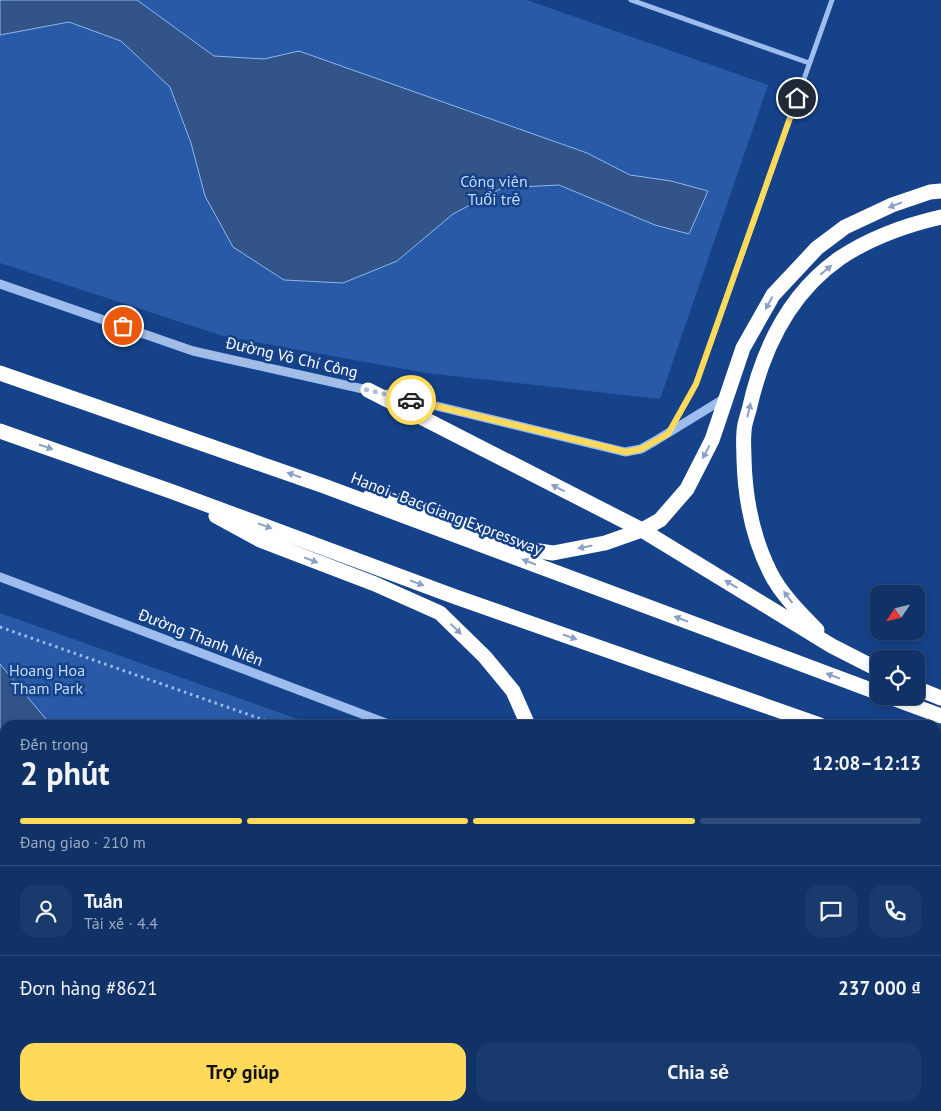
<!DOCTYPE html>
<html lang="vi">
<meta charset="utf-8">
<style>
:root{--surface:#103267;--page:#193a6d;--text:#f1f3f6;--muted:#9caac0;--line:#304d7b;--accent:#ffd95a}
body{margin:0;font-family:"PT Sans",sans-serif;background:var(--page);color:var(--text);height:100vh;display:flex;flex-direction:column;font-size:19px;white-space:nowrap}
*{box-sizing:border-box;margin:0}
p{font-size:16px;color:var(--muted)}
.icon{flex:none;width:28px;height:28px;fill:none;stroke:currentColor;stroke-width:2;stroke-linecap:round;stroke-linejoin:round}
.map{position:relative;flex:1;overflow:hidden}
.sheet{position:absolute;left:0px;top:720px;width:941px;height:391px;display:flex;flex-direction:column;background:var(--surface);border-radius:15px 15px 0 0;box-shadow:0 2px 8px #0003,0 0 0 1px var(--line)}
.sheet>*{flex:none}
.needle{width:32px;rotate:235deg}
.fabs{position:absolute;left:870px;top:585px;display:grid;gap:10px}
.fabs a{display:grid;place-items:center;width:55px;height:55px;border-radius:10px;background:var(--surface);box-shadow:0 2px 8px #0003,0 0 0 1px var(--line);font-size:25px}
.pin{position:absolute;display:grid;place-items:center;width:42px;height:42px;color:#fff;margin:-21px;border:2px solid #fff;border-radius:50%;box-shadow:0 1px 5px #0007}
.courier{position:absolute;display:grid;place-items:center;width:50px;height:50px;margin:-25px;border:4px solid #ffd95a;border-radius:50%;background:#fff;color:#222;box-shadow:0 1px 6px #0007}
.overview em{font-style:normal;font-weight:700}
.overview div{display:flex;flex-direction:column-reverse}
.overview{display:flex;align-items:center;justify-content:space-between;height:85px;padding:0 20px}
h1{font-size:32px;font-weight:700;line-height:38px}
.bar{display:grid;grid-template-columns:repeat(4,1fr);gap:8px 5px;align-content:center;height:60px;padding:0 20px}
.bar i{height:6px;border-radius:4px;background:var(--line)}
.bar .active{background:var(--accent)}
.bar p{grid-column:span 4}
.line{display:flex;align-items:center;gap:12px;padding:0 20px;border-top:1px solid var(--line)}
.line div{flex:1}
.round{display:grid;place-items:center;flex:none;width:52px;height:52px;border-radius:15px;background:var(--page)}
.primary-button{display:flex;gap:10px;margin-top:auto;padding:10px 20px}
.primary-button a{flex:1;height:58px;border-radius:15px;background:var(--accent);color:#111;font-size:20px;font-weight:700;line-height:58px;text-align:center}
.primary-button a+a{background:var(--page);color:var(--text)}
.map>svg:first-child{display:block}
.green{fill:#285aa7}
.water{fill:#335489;stroke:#8fb7f1}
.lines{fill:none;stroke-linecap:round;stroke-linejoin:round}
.path{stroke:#9dbdee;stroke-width:3;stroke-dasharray:2.5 4;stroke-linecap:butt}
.pedestrian{stroke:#9dbdee;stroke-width:4.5}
.minor{stroke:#9dbdee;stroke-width:5}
.tertiary{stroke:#9dbdee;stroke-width:9}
.motorway{stroke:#fff;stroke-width:15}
.oneway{fill:#8aa0c4}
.done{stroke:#adbdd6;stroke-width:5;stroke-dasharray:0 9}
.route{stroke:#ffd95a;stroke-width:6}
.labels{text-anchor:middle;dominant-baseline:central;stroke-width:5;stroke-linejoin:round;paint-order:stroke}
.park-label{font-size:16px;fill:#c3d9fa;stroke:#164289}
.street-label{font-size:16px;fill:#fff;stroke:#164289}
</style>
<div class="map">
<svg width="941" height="1111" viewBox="0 0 941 1111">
<rect width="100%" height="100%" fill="#164289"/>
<path class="green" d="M0,0H527L768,85L660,399L426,373L223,336L0,263Z
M0,613L314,725H5V1106H474L476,1111H0Z"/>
<path class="water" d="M0,0H137L214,56L264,59L299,51L587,153L630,175L671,181L708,191L689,234L655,225L559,185L502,188L453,214L397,261L343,283L284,280L233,247L205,196L191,143L170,87L121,41L69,22L0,35Z
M0,664L51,725H5V1106H92L90,1111H0Z"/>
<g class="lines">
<path class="path" d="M0,627L278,725
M362,1111L364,1106"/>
<path class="pedestrian" d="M435,1106L440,1111
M105,1111L107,1106"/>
<path class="minor" d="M631,0L809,63
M671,429L696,384L832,0"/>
<path class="tertiary" d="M0,284L193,351L372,391
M387,394L625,452L641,449L655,441L725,398
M0,577L391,725"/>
<path class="motorway" d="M0,373L324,486L879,693
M368,390L642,530L832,646L879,670
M0,431L173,492L453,596L820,725
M371,495L400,501L532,550L553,553L605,543L642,530L660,520L687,489L712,440L743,348L773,295L817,248L845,227L892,205L930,192L941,191
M216,516L260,540L375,584L440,613L485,657L513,691L528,725
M817,630C801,614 780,593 770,572C752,536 745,498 744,459C744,450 743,441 744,432C744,425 747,417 749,410C762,351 788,294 840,258C870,238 906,225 941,217
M916,688L941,698
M887,696L941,716
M936,767L941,769
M936,785L941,787
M550,1106L552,1111
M575,1106L579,1111"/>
</g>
<defs><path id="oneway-solid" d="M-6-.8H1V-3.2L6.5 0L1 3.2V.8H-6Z" transform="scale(1.25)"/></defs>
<g class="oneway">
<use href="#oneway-solid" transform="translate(895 205) rotate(159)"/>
<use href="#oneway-solid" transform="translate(826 270) rotate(-40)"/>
<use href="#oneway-solid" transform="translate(769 303) rotate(119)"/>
<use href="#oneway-solid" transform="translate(749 410) rotate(-77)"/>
<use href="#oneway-solid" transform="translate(46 447) rotate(19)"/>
<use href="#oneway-solid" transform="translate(706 452) rotate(118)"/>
<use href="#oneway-solid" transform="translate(294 475) rotate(-161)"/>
<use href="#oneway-solid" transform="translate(558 488) rotate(-153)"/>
<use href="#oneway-solid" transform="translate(265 526) rotate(20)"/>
<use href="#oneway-solid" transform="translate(585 547) rotate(169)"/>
<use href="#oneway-solid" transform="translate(311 560) rotate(21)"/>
<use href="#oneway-solid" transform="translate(529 562) rotate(-159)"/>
<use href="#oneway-solid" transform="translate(417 583) rotate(20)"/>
<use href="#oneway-solid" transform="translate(731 584) rotate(-149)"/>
<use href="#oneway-solid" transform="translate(788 597) rotate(-126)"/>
<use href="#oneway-solid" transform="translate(681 619) rotate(-159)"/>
<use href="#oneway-solid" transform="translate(456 629) rotate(44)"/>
<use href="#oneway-solid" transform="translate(570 637) rotate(19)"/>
<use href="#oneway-solid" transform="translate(833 676) rotate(-159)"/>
</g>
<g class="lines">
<path class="done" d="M123,326L193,350L411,400"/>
<path class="route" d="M411,400L626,452L641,449L668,434L696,384L797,98"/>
</g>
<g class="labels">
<g class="park-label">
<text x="494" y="181">Công viên<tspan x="494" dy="18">Tuổi trẻ</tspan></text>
<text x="47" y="670">Hoang Hoa<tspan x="47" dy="18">Tham Park</tspan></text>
</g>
<g class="street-label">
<text transform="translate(292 357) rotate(13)">Đường Võ Chí Công</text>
<text transform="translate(447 513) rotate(21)">Hanoi - Bac Giang Expressway</text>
<text transform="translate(201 637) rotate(21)">Đường Thanh Niên</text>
</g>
</g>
</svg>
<div class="fabs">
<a><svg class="needle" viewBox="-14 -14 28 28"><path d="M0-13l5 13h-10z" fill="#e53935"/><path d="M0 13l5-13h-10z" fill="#9caac0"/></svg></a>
<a><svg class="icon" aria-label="locate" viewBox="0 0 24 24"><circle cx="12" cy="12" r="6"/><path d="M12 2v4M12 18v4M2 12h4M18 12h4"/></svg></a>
</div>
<div class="pin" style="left:123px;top:326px;background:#ea580c"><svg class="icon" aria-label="bag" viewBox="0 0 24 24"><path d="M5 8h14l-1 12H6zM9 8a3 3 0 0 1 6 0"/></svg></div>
<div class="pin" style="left:797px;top:98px;background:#1f2937"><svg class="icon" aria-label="home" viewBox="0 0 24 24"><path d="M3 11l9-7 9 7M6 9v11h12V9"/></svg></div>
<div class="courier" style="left:411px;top:400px"><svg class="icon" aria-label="car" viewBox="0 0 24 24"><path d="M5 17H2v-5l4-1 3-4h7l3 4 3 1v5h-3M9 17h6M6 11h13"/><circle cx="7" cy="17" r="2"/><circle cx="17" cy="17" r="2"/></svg></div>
<section class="sheet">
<div class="overview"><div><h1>2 phút</h1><p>Đến trong</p></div><em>12:08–12:13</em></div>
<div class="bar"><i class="active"></i><i class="active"></i><i class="active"></i><i></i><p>Đang giao · 210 m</p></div>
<div class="line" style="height:90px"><a class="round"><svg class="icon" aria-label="person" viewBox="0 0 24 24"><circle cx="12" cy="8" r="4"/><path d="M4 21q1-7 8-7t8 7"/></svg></a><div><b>Tuấn</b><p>Tài xế · 4.4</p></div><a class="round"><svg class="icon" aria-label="chat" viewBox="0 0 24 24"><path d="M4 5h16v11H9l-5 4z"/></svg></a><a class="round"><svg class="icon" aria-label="phone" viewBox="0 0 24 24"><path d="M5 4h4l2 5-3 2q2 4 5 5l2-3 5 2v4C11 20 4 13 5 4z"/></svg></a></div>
<div class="line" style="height:65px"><div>Đơn hàng #8621</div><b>237 000 ₫</b></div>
<div class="primary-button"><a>Trợ giúp</a><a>Chia sẻ</a></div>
</section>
</div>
